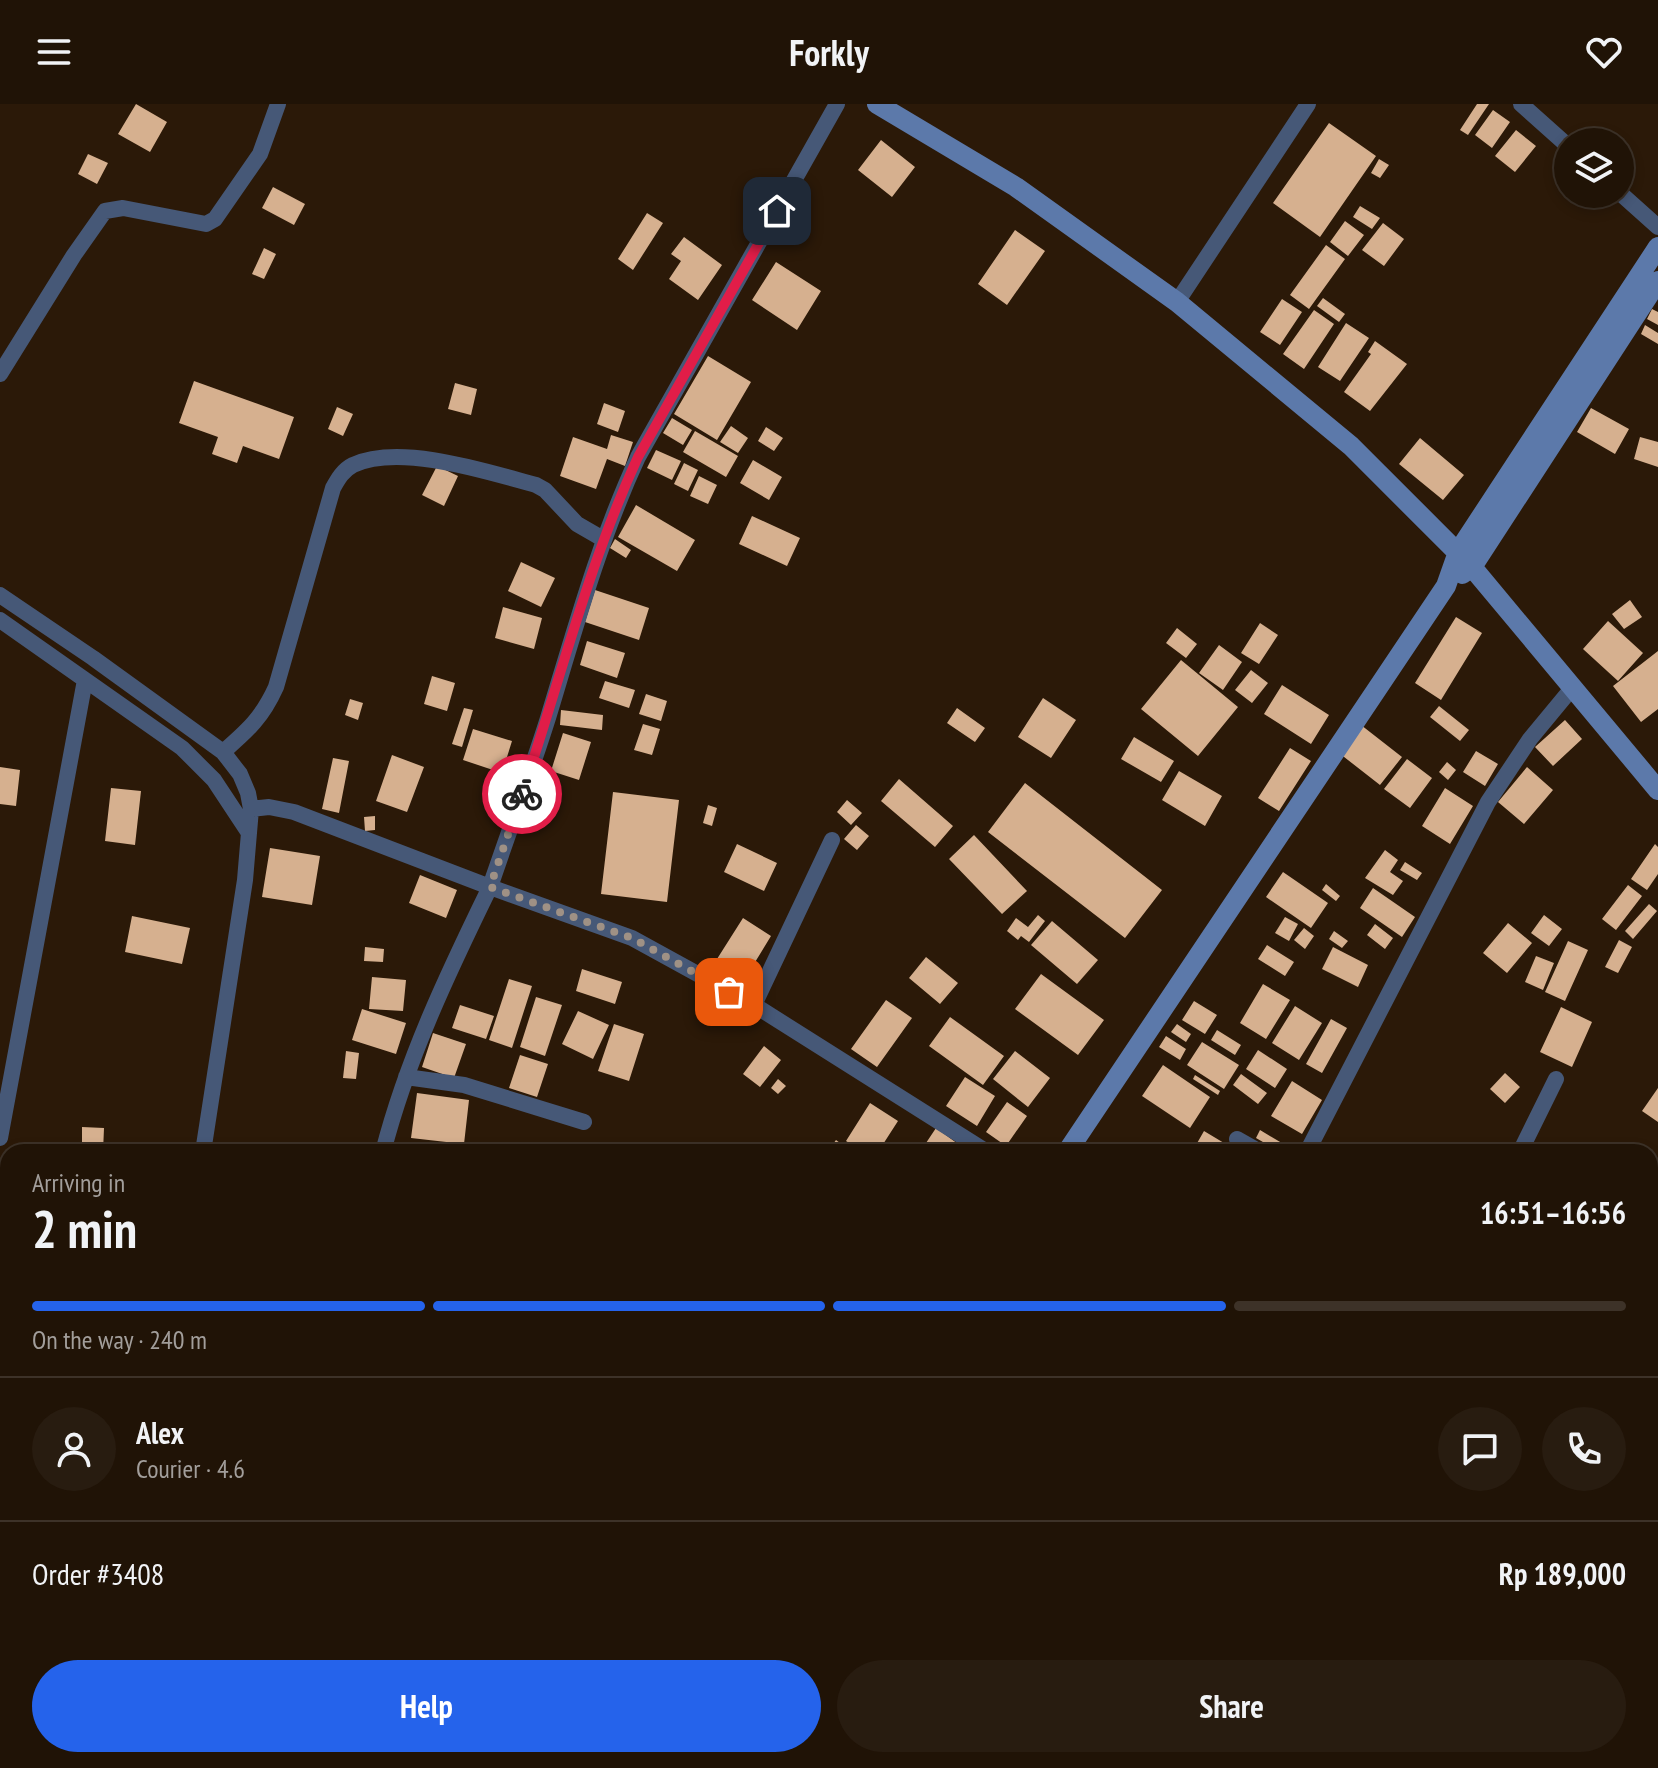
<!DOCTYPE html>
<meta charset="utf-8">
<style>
:root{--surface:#201306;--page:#281c10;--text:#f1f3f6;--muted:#a29e9b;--line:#3d3228;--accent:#2563eb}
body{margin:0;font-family:"PT Sans Narrow",sans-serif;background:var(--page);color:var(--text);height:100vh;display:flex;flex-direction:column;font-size:30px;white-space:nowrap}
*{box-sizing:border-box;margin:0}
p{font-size:26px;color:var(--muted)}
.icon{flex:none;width:44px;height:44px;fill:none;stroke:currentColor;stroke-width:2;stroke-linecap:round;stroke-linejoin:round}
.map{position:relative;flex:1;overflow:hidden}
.details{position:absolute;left:0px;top:1040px;width:1658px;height:624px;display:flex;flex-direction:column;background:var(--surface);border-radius:24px 24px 0 0;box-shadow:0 4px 12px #0003,0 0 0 2px var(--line)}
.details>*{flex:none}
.fabs{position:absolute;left:1554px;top:24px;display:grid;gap:16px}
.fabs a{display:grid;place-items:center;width:80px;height:80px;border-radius:50%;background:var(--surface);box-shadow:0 4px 12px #0003,0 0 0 2px var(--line);font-size:40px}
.pin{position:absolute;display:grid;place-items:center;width:68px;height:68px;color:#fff;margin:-34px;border-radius:16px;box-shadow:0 4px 12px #0006}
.courier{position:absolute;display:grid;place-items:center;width:80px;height:80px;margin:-40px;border:6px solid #e11d48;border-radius:50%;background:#fff;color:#222;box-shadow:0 2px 10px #0007}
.head em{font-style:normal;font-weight:600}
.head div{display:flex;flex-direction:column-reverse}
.head{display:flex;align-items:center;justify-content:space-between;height:136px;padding:0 32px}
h1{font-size:52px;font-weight:600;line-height:60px}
.bar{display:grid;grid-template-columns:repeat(4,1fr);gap:12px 8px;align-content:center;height:96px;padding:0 32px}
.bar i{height:10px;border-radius:6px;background:var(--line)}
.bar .selected{background:var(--accent)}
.bar p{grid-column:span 4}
.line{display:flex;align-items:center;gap:20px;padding:0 32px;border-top:2px solid var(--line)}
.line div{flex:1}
.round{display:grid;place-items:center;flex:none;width:84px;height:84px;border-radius:42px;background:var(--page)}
.primary-button{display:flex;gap:16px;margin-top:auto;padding:16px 32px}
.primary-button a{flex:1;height:92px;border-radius:48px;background:var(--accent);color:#fff;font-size:32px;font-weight:600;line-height:92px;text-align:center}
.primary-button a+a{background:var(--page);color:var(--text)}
header{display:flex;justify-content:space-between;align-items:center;height:104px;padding:0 32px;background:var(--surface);font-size:36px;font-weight:600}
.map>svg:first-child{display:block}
.water{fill:#000521}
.building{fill:#d6b08f}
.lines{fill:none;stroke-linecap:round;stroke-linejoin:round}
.street{stroke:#465877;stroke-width:16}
.secondary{stroke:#5c79aa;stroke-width:20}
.highway{stroke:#7ca9f6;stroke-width:24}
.done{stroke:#9f9185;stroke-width:8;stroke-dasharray:0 14.4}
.route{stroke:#e11d48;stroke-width:10}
</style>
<header><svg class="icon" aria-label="menu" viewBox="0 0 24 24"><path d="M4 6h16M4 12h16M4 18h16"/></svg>Forkly<svg class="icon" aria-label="heart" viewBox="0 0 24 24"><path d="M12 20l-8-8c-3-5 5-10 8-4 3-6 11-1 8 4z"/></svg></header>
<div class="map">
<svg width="1658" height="1664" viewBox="0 0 1658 1664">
<rect width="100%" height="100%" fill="#2b1908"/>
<path class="water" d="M62,1656H464L461,1664H0V1660L62,1658Z"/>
<path class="building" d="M136,0L167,18L150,48L118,30Z
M1477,0H1489L1468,31L1460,26Z
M1493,6L1510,18L1492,44L1475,31Z
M1329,19L1376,52L1320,133L1273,99Z
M1516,26L1536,42L1515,68L1495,52Z
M881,36L915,63L892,93L858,66Z
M88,50L108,59L97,80L78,70Z
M1379,55L1389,61L1380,74L1371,69Z
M273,83L305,100L294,121L262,104Z
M1360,102L1380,114L1372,125L1353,113Z
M647,109L663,119L633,166L618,155Z
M1345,117L1364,131L1348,152L1330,138Z
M1383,119L1404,135L1384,162L1362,146Z
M1015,126L1045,147L1007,201L978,180Z
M684,133L722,161L698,196L669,175L681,157L671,150Z
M1326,141L1345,155L1309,205L1290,191Z
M264,144L276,150L264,175L252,170Z
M776,158L821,187L797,226L752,196Z
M1323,194L1345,210L1339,218L1317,202Z
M1282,195L1302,208L1280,241L1260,228Z
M1652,205L1658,208V221L1647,215Z
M1314,206L1334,220L1304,265L1283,250Z
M1346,219L1369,234L1340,277L1318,263Z
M1645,221L1658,229V240L1641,230Z
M1375,237L1407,260L1370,307L1344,288L1371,250L1368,248Z
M708,252L751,278L717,336L674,310Z
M194,277L294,313L279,355L243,342L237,359L212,350L218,333L179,319Z
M455,279L477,285L471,311L448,305Z
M604,299L625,307L618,328L597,320Z
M337,303L353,310L343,332L328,325Z
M1591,304L1629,325L1615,350L1577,328Z
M672,314L692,326L683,341L663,329Z
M731,322L748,334L738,349L720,338Z
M766,323L783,334L774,347L758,337Z
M695,327L738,352L726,373L683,348Z
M611,331L633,338L625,362L607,355L596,385L560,372L573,333L607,345Z
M1640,333L1658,338V363L1634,355Z
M1420,334L1464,371L1443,396L1399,360Z
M656,346L681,357L672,376L647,364Z
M753,356L782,373L769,396L740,379Z
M684,359L698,366L688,387L674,380Z
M437,362L458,372L444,402L422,391Z
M699,372L717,381L708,400L690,392Z
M636,401L695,436L677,467L618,433Z
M752,412L800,434L787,462L739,440Z
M615,435L631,446L626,454L610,444Z
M521,458L555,474L541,503L508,487Z
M595,486L649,504L639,536L585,518Z
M1630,496L1642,513L1624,525L1612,510Z
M503,503L542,514L534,545L495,534Z
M1456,513L1482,529L1441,596L1415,579Z
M1608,517L1643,549L1618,577L1583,545Z
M1260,519L1278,531L1259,560L1241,549Z
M1177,524L1197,540L1186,554L1166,539Z
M587,537L625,549L617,574L580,561Z
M1219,541L1242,558L1223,586L1199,569Z
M1658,547V605L1641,618L1613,582Z
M1181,556L1238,603L1198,652L1141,605Z
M1251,566L1268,579L1252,599L1235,586Z
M432,572L455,579L447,607L424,600Z
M605,577L635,586L629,604L599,594Z
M1282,581L1329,611L1311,640L1264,610Z
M646,590L667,597L661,617L639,610Z
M1043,594L1076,616L1051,654L1018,633Z
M350,595L363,599L358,616L345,611Z
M1439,602L1469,626L1460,637L1430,613Z
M464,604L473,606L462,643L452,640Z
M957,604L985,624L975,638L947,619Z
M561,606L603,611L602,626L560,621Z
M1565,616L1582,635L1553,662L1535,643Z
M643,620L660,625L652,651L634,646Z
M1361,621L1402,653L1380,681L1339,649Z
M473,625L512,637L502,669L463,656Z
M563,629L591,638L579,676L551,667Z
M1134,633L1174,657L1161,678L1121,655Z
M1290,644L1311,657L1279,707L1258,694Z
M1476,647L1498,660L1485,682L1463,668Z
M392,651L424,663L407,708L376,697Z
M333,654L349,657L339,709L322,705Z
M1407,655L1432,674L1410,704L1384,685Z
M1447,658L1456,666L1448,676L1439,668Z
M0,663L20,666L16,702L0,700Z
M1527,663L1553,686L1524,720L1498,698Z
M1179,667L1222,692L1205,722L1162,696Z
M899,675L953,722L935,743L881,697Z
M1025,679L1162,786L1125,834L988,728Z
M111,684L141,687L135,741L105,737Z
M1445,684L1473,702L1450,740L1422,722Z
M613,688L679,696L667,798L601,790Z
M847,696L862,709L851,721L837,708Z
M708,701L717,704L712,722L703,719Z
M375,712V726L365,727L364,713Z
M856,721L869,732L857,746L844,735Z
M974,731L1027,787L1002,810L949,755Z
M737,740L777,759L764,787L724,768Z
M1655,740L1658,743V770L1647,786L1631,775Z
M270,744L320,752L312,801L262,793Z
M1385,746L1398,756L1390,768L1403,777L1393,791L1365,774Z
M1405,758L1422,769L1417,776L1400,766Z
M1283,768L1328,799L1311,824L1266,793Z
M420,771L457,786L446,814L409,799Z
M1326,780L1340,792L1336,797L1322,786Z
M1628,781L1642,792L1616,826L1602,815Z
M1373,784L1415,813L1402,833L1360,804Z
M1649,800L1657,807L1633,835L1625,827Z
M1038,811L1045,817L1029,838L1021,832L1018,836L1007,827L1016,814L1028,823Z
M1544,811L1562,825L1549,842L1531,829Z
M132,812L190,824L182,860L125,848Z
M1285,813L1298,820L1289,837L1275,829Z
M743,814L771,832L746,873L717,855Z
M1052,817L1098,856L1077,880L1031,841Z
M1508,819L1532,839L1507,869L1483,849Z
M1375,820L1393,834L1385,845L1367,831Z
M1304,824L1314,832L1305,845L1294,836Z
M1334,827L1348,837L1342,844L1329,835Z
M1619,836L1632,843L1618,869L1605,863Z
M1568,837L1588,846L1565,897L1545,888Z
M1267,841L1294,858L1285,872L1258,855Z
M365,843L384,845L383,858L364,857Z
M1333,843L1368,861L1358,883L1322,865Z
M1536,852L1554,859L1543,886L1525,878Z
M926,853L958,879L940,900L909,874Z
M582,865L622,878L615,900L576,887Z
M1041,870L1104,916L1078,951L1015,905Z
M372,873L406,876L403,907L369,905Z
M509,875L532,882L512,944L489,936Z
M1263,880L1290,896L1266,935L1240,919Z
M536,893L562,901L545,952L520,943Z
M886,896L912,914L877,963L851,945Z
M1194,897L1217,911L1205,930L1182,916Z
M460,901L494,912L486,935L452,924Z
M1295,902L1322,919L1299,956L1272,939Z
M1561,903L1592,918L1572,963L1540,948Z
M362,905L406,919L396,950L352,936Z
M578,907L609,921L593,955L562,940Z
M950,913L1004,952L983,981L929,942Z
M1331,915L1347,924L1322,969L1306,960Z
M614,920L644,930L629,977L598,967Z
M1177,920L1191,930L1186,938L1171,928Z
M1217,926L1241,941L1235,951L1211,936Z
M433,929L466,940L454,974L422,963Z
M1166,932L1186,945L1180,956L1159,943Z
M1202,938L1239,961L1224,985L1187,961Z
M764,942L781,956L760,983L743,970Z
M1258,946L1287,965L1275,984L1246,965Z
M346,947L359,949L356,975L343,974Z
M1015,947L1050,974L1028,1003L993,975Z
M520,951L548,960L537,993L509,984Z
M1163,961L1210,993L1190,1024L1142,992Z
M1505,969L1520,983L1505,999L1490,985Z
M1241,970L1267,989L1258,1000L1233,981Z
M1195,971L1220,987L1218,991L1193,975Z
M965,973L995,992L977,1022L946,1002Z
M778,975L786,982L778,990L771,984Z
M1292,977L1322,996L1302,1030L1271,1012Z
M1658,984V1018L1642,1007Z
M417,989L469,996L464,1040L411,1034Z
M1007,998L1027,1012L1006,1042L986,1028Z
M870,999L898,1017L878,1048H863L846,1037Z
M82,1023L104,1024L103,1048H82Z
M936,1024L965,1045L963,1048H920Z
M1260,1026L1297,1048H1280L1256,1034Z
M1204,1027L1229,1042L1226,1048H1192Z
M836,1036L852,1048H827Z
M598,1038L617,1045L616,1048H594Z
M1658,1126V1154L1650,1148V1137Z
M0,1179L8,1180V1204L0,1203Z
M1650,1196L1658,1201V1227L1650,1241Z
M0,1210L8,1211V1244L0,1243Z
M1650,1420L1658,1425V1452L1650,1447Z
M1650,1491L1658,1497V1505L1650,1516Z
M1658,1554V1611L1650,1606V1566Z
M875,1656H889L897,1661L896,1664H871Z
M1159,1656H1187L1182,1664H1162L1156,1661Z
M1221,1656L1235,1660L1233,1664H1218Z
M1243,1656H1261L1276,1664H1239Z
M1289,1656H1332L1342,1662L1341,1664H1303Z
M1480,1656H1483L1499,1664H1476Z
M1497,1656H1536L1531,1664H1512Z"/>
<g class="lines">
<path class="street" d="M837,0L638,353C599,437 575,525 548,614C530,671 509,727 490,783L632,834L754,901L987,1048
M1521,0L1568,42
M1620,89L1658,123
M1177,198L1308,0
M0,270L74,151L105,107L123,104L206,120L215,115L260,50L278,0
M0,491L93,554L223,648L240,670L248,689L251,705L245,776L203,1048
M0,516L182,644L214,676L249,729
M223,648C248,626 262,614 276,583L333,384C338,375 343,366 353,361C400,339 488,368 536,381L545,386L577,420L603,435
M251,705L269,703L294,708L490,783C448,869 407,955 383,1048
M754,901L832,736
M406,973L464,981L584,1018
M0,1034L85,576
M1237,1035L1260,1048
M1307,1048L1488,698L1530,635L1573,583
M1520,1048L1556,975
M0,1087L8,1088
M1650,1286L1658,1291
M1650,1362L1658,1349
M1454,1664L1459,1656"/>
<path class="secondary" d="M877,0L1016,83L1177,198L1351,342L1472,463L1658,686
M1462,470L1472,463L1658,177
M1067,1048L1446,482L1458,448L1658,143"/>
<path class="highway" d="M0,1469H8
M928,1656L942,1664"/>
</g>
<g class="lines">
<path class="done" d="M522,690L490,783L632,834L729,888"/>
<path class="route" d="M522,690C560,577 588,461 638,353L777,107"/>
</g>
</svg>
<div class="fabs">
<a><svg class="icon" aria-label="layers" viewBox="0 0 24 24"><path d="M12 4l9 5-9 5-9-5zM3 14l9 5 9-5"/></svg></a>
</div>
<div class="pin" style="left:729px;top:888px;background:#ea580c"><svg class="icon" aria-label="bag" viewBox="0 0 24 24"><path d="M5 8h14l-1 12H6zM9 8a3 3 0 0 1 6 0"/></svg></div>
<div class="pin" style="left:777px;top:107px;background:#1f2937"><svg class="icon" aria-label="home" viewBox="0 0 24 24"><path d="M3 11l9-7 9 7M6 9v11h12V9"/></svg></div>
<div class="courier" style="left:522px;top:690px"><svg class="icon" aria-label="bike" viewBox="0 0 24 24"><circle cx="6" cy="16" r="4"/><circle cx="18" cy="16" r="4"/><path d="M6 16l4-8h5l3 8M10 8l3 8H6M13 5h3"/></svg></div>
<section class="details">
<div class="head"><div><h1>2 min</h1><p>Arriving in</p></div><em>16:51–16:56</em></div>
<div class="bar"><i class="selected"></i><i class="selected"></i><i class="selected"></i><i></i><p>On the way · 240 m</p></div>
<div class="line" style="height:144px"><a class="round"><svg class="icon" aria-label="person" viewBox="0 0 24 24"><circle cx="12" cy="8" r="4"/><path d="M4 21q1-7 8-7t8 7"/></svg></a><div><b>Alex</b><p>Courier · 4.6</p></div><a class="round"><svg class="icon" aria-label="chat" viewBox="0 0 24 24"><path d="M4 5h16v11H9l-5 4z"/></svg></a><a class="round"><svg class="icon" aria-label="phone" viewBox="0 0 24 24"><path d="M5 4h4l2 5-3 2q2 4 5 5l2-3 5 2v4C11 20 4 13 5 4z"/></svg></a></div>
<div class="line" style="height:104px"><div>Order #3408</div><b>Rp 189,000</b></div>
<div class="primary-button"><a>Help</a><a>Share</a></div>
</section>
</div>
